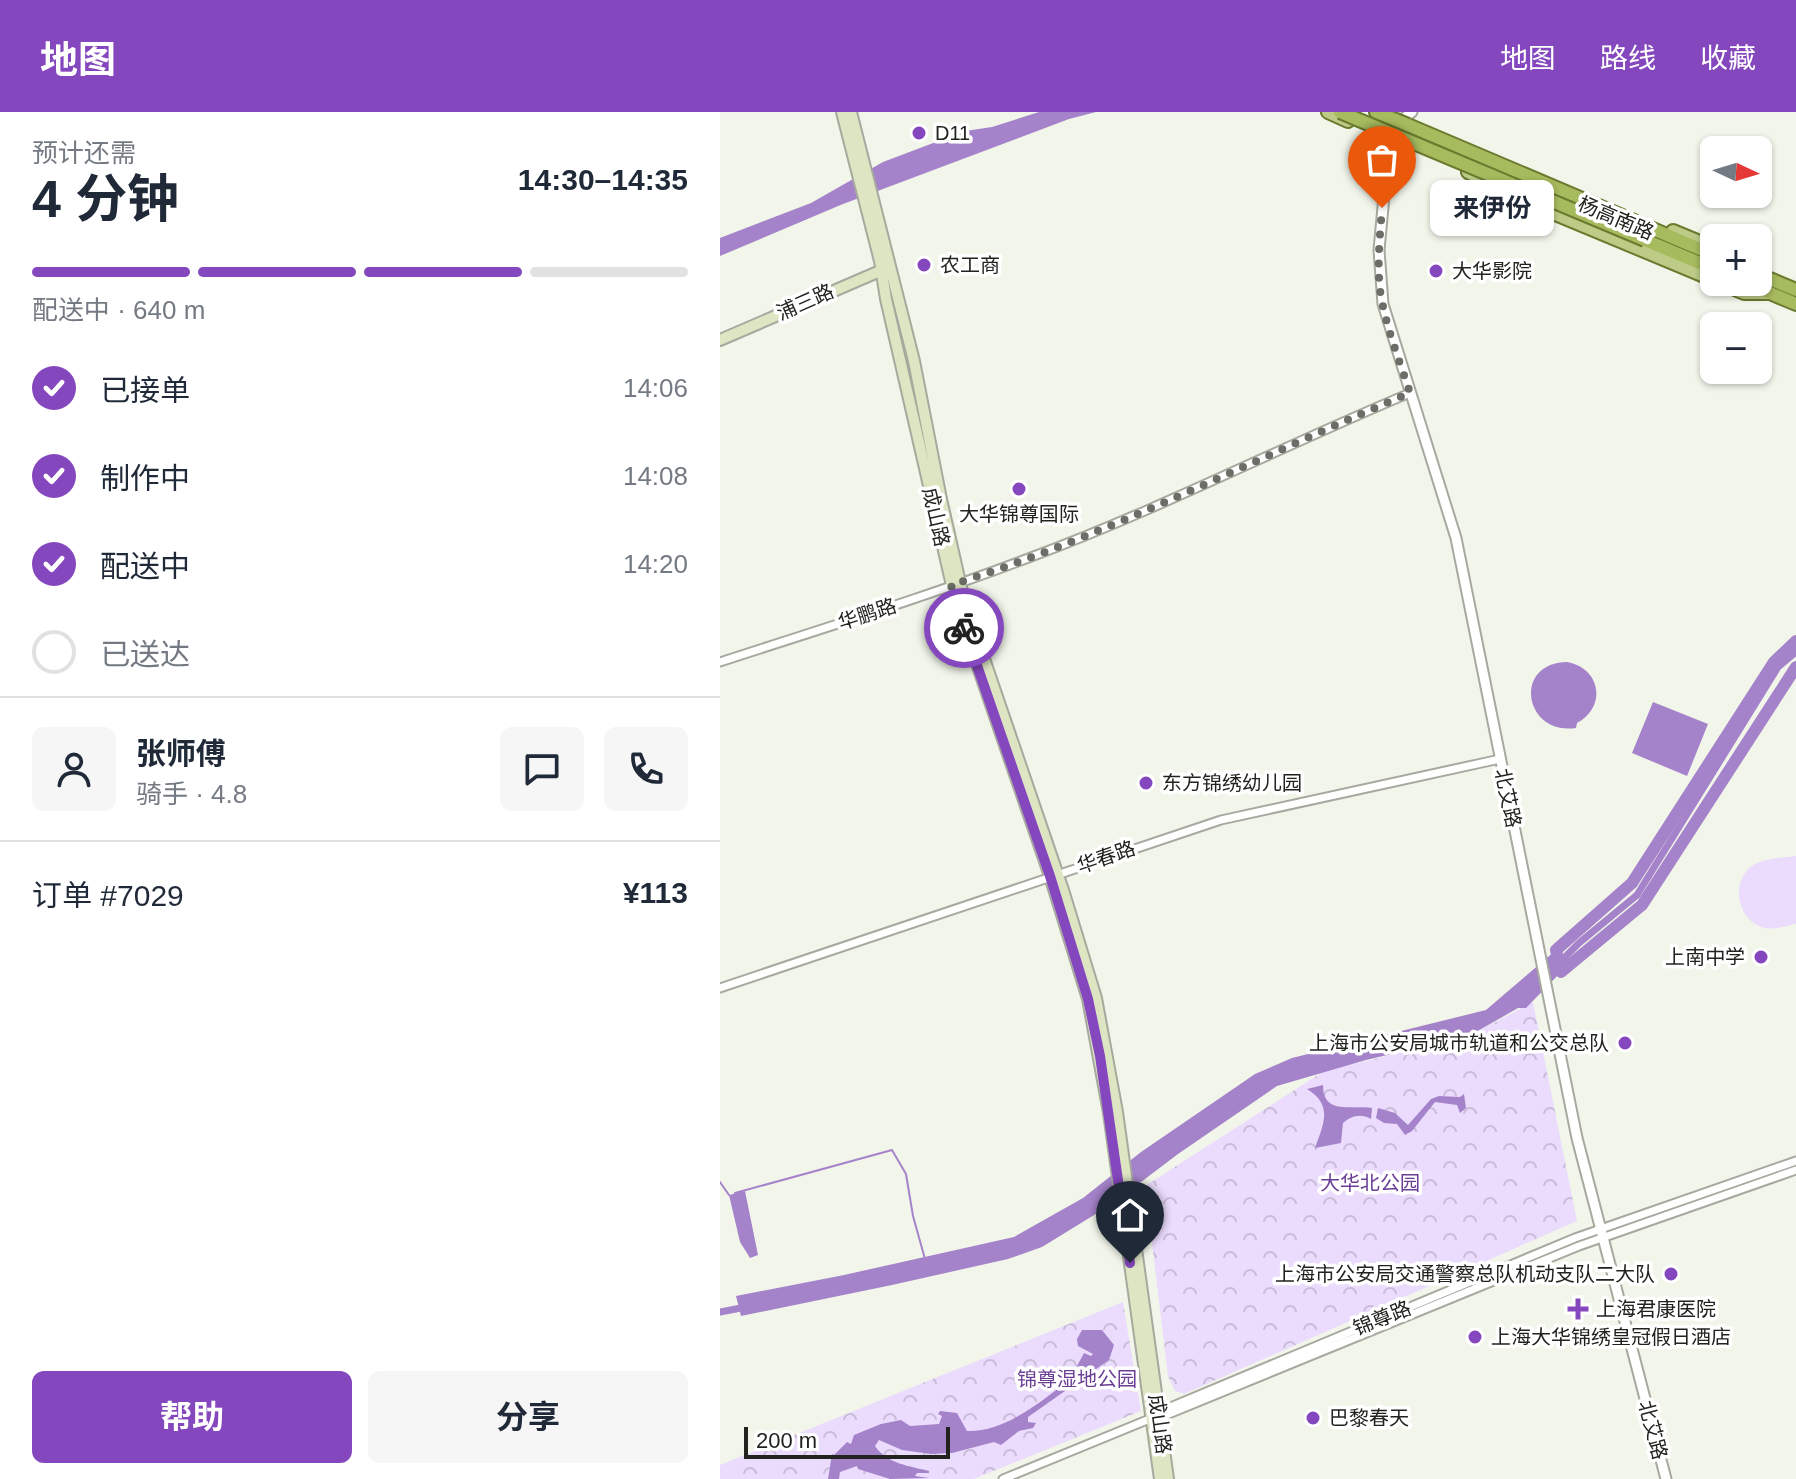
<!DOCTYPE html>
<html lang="zh">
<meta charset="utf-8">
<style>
:root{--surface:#fff;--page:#f6f6f7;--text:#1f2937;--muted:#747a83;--line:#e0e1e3;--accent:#8547bd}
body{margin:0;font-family:Helvetica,"Noto Sans SC",sans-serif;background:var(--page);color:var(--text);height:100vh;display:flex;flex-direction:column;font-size:30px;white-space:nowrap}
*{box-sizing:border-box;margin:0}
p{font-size:26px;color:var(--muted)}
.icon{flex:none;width:44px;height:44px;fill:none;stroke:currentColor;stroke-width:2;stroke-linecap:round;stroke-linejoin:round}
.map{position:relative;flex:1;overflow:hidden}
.sheet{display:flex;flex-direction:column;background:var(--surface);width:720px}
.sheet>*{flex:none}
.needle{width:52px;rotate:94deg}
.buttons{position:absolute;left:980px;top:24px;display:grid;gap:16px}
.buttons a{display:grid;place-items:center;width:72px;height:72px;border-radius:12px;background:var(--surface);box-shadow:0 2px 6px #0004;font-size:40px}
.scale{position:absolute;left:24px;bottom:20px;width:206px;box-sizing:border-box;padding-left:8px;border:4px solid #22231f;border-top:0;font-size:22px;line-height:28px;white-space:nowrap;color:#22231f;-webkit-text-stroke:6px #fff;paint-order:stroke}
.pin{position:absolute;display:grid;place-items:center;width:68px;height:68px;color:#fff;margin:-82px -34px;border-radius:50% 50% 50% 0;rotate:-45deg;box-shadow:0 0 8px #0007}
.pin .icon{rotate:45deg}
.courier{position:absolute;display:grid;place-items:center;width:80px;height:80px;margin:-40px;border:6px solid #8547bd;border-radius:50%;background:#fff;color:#222;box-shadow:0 2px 10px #0007}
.bubble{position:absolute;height:56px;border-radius:12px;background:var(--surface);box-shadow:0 2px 6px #0004;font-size:26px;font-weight:700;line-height:56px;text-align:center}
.headline em{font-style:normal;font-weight:700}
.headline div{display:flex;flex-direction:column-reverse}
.headline{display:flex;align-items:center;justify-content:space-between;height:136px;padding:0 32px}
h1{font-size:52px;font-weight:700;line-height:60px}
.bar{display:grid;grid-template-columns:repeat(4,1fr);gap:12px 8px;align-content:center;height:96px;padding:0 32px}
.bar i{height:10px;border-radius:6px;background:var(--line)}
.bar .current{background:var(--accent)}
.bar p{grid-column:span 4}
.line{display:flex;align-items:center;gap:20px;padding:0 32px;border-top:2px solid var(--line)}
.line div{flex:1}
.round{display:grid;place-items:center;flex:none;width:84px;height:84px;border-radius:12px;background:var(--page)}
ol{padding:0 32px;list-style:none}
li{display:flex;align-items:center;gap:24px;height:88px}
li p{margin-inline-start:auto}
li .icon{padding:8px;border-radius:50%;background:var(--accent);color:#fff;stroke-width:4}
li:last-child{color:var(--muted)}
li i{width:44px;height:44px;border:4px solid var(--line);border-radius:50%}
.cta{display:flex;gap:16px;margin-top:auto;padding:16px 32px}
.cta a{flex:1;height:92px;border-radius:12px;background:var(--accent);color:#fff;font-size:32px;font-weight:700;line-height:92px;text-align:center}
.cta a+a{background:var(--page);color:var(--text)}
header{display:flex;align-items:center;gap:48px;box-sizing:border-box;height:112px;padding:0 40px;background:var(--accent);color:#fff}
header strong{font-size:38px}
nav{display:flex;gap:44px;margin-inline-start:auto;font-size:28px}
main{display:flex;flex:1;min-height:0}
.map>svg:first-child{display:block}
.park{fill:url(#park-crowns)}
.pitch{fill:#ebdcfd}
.water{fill:#a583ca}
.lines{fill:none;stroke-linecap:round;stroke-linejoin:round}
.stream{stroke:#a583ca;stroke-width:2}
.canal{stroke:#a583ca;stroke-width:7}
.river{stroke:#a583ca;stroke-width:12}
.minor-casing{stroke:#a6a99e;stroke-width:11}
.tertiary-casing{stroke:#a6a99e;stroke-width:13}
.secondary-casing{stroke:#a6a99e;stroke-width:14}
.primary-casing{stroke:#6a7a2e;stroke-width:16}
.trunk-casing{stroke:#6a7a2e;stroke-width:16}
.minor{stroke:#fff;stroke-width:7}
.tertiary{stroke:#fff;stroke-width:9}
.secondary{stroke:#dee5c3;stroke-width:10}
.primary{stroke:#bccb86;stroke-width:12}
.trunk{stroke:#a6ba5e;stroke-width:12}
.trunk-bridge-casing{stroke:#6a7a2e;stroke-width:16;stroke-linecap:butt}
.trunk-bridge{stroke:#a6ba5e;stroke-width:12}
.done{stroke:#6b6d66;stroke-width:8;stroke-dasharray:0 14.4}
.route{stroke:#8547bd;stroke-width:10}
.poi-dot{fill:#8547bd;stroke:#fff;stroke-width:3}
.labels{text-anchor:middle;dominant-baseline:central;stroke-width:7;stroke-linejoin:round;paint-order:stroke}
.poi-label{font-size:20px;fill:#22231f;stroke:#fff;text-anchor:start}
.street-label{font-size:20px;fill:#22231f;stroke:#fff}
.park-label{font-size:20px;fill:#6a3e94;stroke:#fff}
</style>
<header>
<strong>地图</strong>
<nav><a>地图</a><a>路线</a><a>收藏</a></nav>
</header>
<main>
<section class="sheet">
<div class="headline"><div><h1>4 分钟</h1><p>预计还需</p></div><em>14:30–14:35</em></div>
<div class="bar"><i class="current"></i><i class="current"></i><i class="current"></i><i></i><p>配送中 · 640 m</p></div>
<ol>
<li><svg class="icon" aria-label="check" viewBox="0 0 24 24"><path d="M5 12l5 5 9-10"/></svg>已接单<p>14:06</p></li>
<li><svg class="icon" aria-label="check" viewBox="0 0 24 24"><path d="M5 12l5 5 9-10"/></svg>制作中<p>14:08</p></li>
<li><svg class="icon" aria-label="check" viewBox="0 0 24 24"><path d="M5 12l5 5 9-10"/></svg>配送中<p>14:20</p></li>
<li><i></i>已送达</li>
</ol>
<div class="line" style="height:144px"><a class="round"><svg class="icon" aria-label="person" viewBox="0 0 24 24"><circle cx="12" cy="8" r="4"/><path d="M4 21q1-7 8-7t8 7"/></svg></a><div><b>张师傅</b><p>骑手 · 4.8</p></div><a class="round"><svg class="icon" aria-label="chat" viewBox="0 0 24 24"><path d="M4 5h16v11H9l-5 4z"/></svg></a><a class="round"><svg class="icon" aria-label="phone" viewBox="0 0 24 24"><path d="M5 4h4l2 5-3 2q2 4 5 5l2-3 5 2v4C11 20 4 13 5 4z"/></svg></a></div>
<div class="line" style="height:104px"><div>订单 #7029</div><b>¥113</b></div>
<div class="cta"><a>帮助</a><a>分享</a></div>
</section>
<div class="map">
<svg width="1076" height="1367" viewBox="0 0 1076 1367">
<defs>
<pattern id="park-crowns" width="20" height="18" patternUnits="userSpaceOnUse" patternTransform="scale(2)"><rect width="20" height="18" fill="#ebdcfd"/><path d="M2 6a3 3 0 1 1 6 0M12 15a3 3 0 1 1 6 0" fill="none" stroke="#c9bcd8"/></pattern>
</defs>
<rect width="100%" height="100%" fill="#f2f6ea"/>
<path class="park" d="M813,890L857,1109L464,1282L455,1279L448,1264L425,1074L604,959L749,924Z
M403,1190L421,1299L254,1367H0V1353Z"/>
<path class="pitch" d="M1076,744V812C1066,814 1054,818 1044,816C1017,809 1010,770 1032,754C1043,746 1063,746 1076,744Z"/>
<path class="water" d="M319,0H376L349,7L123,92L0,144V126L91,91L163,50L245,19L272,15Z
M847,550C881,556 887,595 857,611L856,616C804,624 792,551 847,550Z
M933,590L988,612L967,664L912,641Z
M836,838L841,860L806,896H798L749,924L646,948L557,974L458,1042L392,1092L322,1135L288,1147L172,1173L21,1204L16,1184L124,1163L294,1125L363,1086L421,1040L535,962L572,946L766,898Z
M603,973C603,1003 630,993 652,996L651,1007C641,1001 631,1004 623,1011L621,1031L595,1036C604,1011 613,993 587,977Z
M744,982L746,996L740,1001L737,993L715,990L692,1019L685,1023L677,1012L664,1011L656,1006L658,996L675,1001L688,1013L711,987L719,984L740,985Z
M25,1079L38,1143L30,1146L20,1130L9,1083Z
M362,1218H382L394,1233L389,1248L308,1305V1310L316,1311L313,1316L299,1319L281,1333L274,1330L232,1341L211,1342L182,1338L159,1328L155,1334C167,1352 190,1354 209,1359V1361H197L195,1364L209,1366L170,1367L138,1357L137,1354L120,1360L119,1367H108L112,1342L114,1343L127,1330L131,1332L134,1323L161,1312L181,1308L190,1314L219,1312L222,1304L218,1302L220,1299L237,1301L247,1319C290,1320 328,1283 361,1259L357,1254L364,1241L371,1244L373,1242L358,1234L357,1227Z"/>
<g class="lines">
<path class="stream" d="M0,1070L9,1083
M15,1081L172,1038L186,1062L193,1104L205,1147"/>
<path class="canal" d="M834,856L859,831L917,783L1058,555L1076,540
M0,1200L26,1195"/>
<path class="river" d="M1076,529L1054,550L912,771L836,838L841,860L922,793L1076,555"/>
<defs>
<path id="minor" d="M0,550C104,516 209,484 311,445C440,397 563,334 690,281
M0,876L501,708L780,647
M436,1301L855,1126L1076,1049
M283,1367L432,1306H439L859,1134L1076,1058"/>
<path id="tertiary" d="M692,0L683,7L667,52L659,138L663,192L736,426L857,1026L946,1367"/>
<path id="secondary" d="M122,0L160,149L166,187L236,491L330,764L368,887L389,1001L440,1367
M131,0L194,249L221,387L244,488L343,778L376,886L397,1000L448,1367
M0,228L167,156"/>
<path id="primary" d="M608,0L628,9
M748,60L809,91L994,168
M953,119L994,136
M998,170L1024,181H1049"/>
<path id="trunk" d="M656,0L676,8
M688,13L994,143
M925,128L994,157
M1038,162L1076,178
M1024,170L1076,192"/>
</defs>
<use href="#minor" class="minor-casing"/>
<use href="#tertiary" class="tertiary-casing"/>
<use href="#secondary" class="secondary-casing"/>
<use href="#primary" class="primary-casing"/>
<use href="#trunk" class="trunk-casing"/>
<use href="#minor" class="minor"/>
<use href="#tertiary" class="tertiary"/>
<use href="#secondary" class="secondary"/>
<use href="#primary" class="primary"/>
<use href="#trunk" class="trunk"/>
<defs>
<path id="trunk-bridge" d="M620,0L925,128
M676,8L688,13"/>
</defs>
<use href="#trunk-bridge" class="trunk-bridge-casing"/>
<use href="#trunk-bridge" class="trunk-bridge"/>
</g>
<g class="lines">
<path class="done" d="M244,516L231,473C390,423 537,345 690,281C679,247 665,213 660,178C657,151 660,123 662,96"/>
<path class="route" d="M244,516L330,764L368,887L380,944L410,1151"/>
</g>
<g class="poi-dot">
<circle cx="199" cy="21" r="8"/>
<circle cx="204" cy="153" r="8"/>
<circle cx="716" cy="159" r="8"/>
<circle cx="299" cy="377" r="8"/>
<circle cx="426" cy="671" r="8"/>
<circle cx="1041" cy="845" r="8"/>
<circle cx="905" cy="931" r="8"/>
<circle cx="951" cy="1162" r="8"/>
<path d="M854 1185h8v8h8v8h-8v8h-8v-8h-8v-8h8z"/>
<circle cx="755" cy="1225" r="8"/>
<circle cx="593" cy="1306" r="8"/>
</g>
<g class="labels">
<g class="poi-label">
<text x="215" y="21">D11</text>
<text x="220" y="153">农工商</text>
<text x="732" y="159">大华影院</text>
<text x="299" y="402" text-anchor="middle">大华锦尊国际</text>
<text x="442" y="671">东方锦绣幼儿园</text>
<text x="1025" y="845" text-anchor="end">上南中学</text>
<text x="889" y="931" text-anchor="end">上海市公安局城市轨道和公交总队</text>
<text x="935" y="1162" text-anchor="end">上海市公安局交通警察总队机动支队二大队</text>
<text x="876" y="1197">上海君康医院</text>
<text x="771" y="1225">上海大华锦绣皇冠假日酒店</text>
<text x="609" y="1306">巴黎春天</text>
</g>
<g class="street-label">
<text transform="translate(896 106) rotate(23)">杨高南路</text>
<text transform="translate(85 190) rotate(-24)">浦三路</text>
<text transform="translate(216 405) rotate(77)">成山路</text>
<text transform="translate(147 502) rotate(-18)">华鹏路</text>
<text transform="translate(788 686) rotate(78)">北艾路</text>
<text transform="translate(386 745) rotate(-19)">华春路</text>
<text transform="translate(662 1206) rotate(-22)">锦尊路</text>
<text transform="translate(440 1312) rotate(82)">成山路</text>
<text transform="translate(933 1318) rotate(75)">北艾路</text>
</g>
<g class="park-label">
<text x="650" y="1071">大华北公园</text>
<text x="357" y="1267">锦尊湿地公园</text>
</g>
</g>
</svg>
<div class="buttons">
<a><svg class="needle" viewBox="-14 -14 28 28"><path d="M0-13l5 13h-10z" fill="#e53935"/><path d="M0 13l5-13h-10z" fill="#747a83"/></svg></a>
<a>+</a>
<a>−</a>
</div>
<div class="scale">200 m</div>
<div class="pin" style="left:662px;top:96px;background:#ea580c"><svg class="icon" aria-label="bag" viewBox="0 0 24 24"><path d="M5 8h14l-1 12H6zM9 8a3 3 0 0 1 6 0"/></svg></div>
<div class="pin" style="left:410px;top:1151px;background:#1f2937"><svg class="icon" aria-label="home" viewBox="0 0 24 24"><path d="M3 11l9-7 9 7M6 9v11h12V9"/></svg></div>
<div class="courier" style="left:244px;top:516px"><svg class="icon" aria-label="bike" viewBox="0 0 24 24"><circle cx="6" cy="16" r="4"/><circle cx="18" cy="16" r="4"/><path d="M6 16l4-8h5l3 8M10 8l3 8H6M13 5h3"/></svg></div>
<div class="bubble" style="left:710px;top:68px;width:124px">来伊份</div>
</div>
</main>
